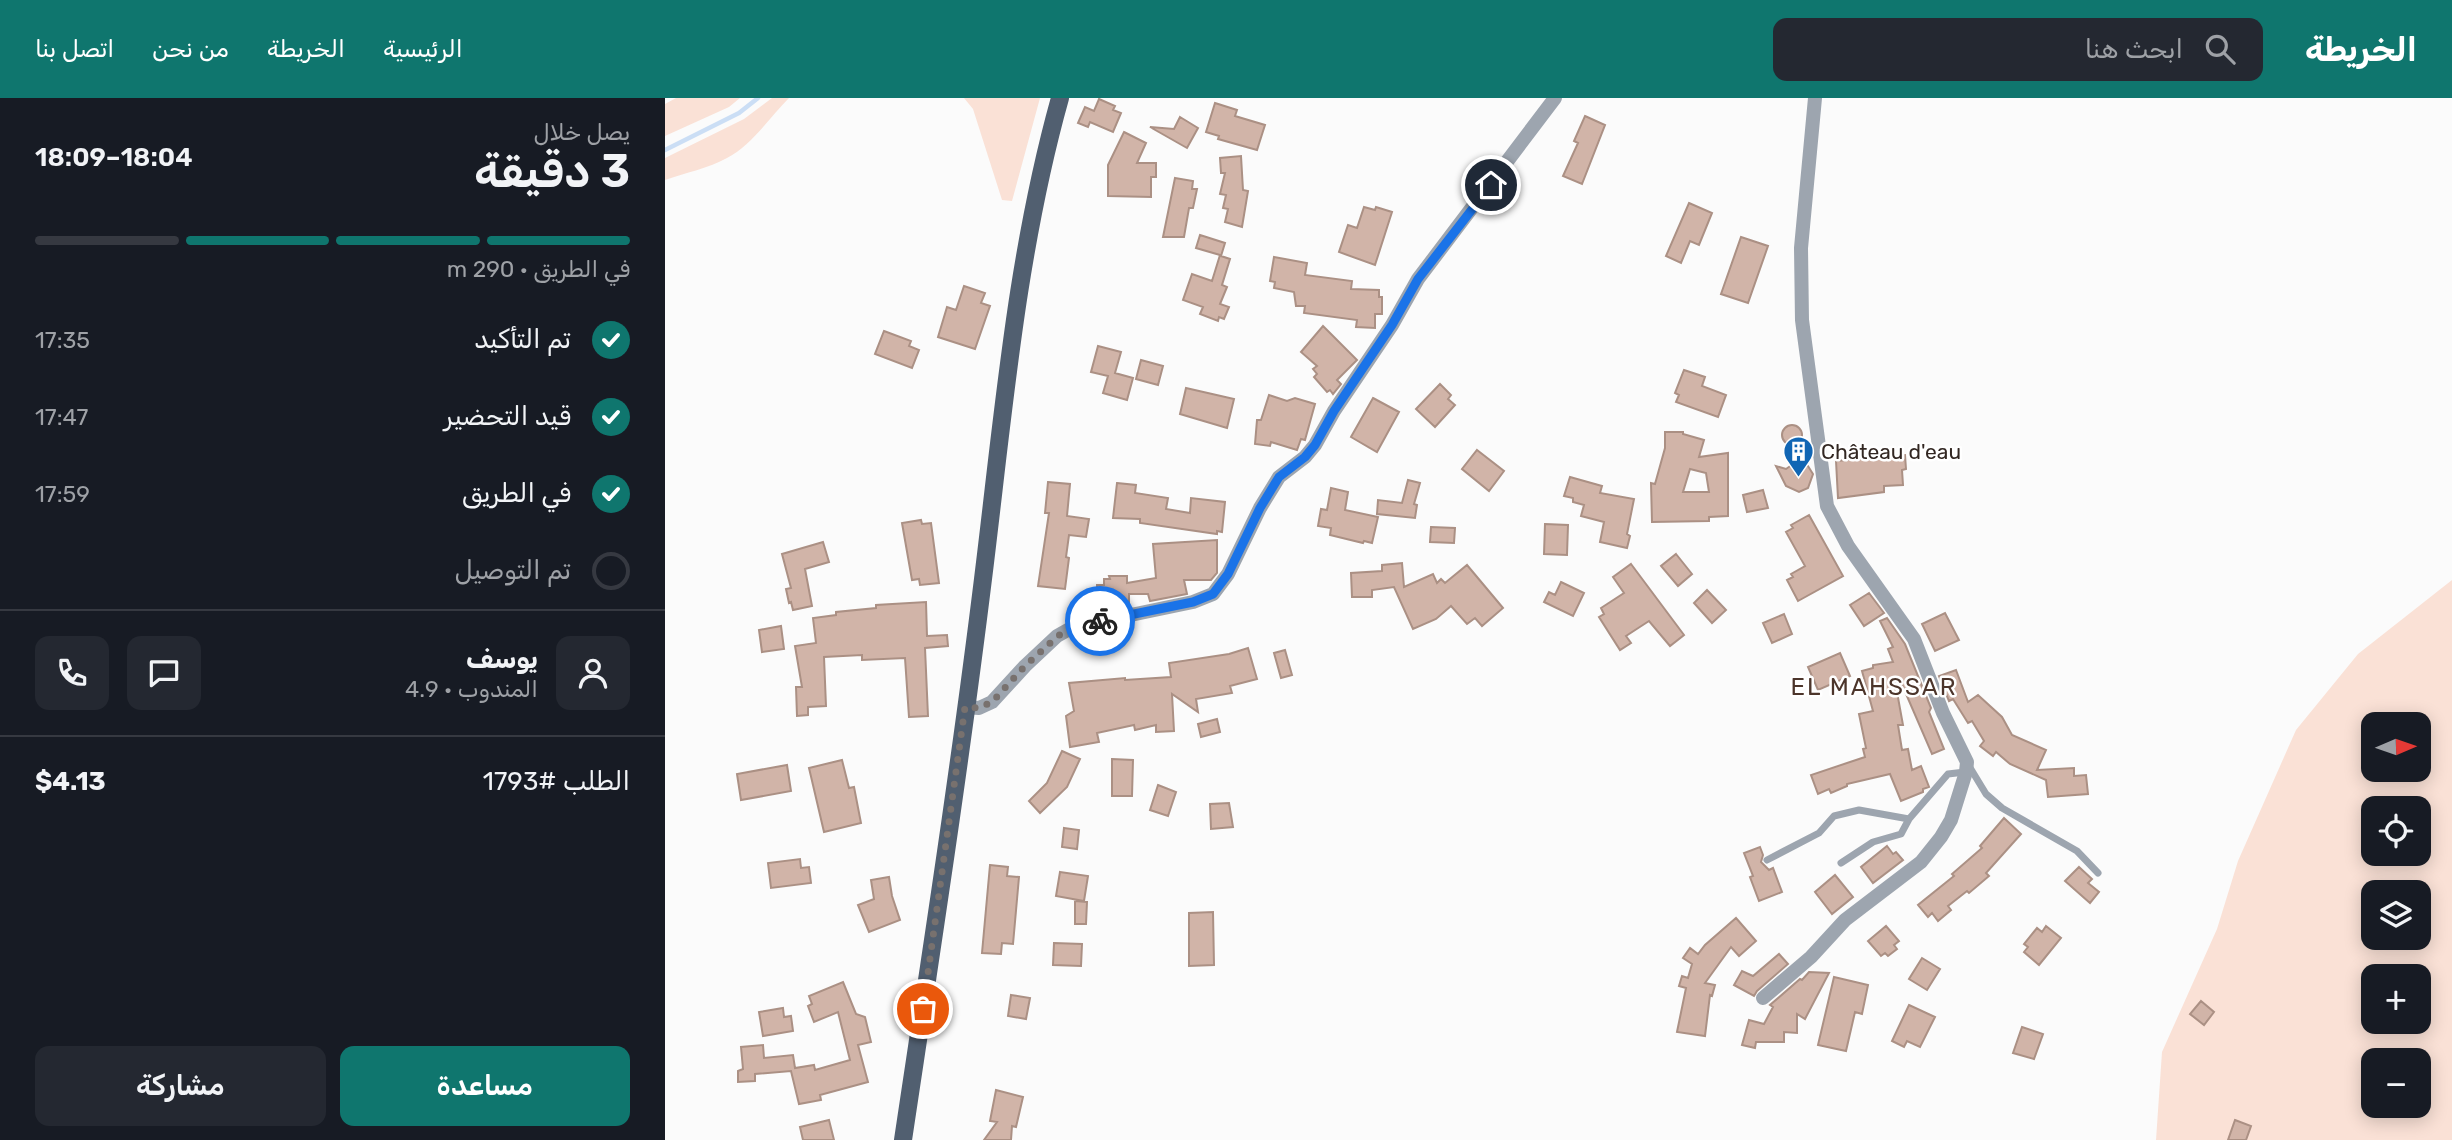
<!DOCTYPE html>
<html lang="ar">
<meta charset="utf-8">
<style>
:root{--surface:#171b24;--page:#242831;--text:#f1f3f6;--muted:#9ea1a6;--line:#363941;--accent:#0f766e}
body{margin:0;font-family:Rubik,"Noto Naskh Arabic",sans-serif;background:var(--page);color:var(--text);direction:rtl;height:100vh;display:flex;flex-direction:column;font-size:26px;white-space:nowrap}
*{box-sizing:border-box;margin:0}
p{font-size:23px;color:var(--muted)}
.icon{flex:none;width:38px;height:38px;fill:none;stroke:currentColor;stroke-width:2;stroke-linecap:round;stroke-linejoin:round}
.map{position:relative;flex:1;overflow:hidden;direction:ltr}
.panel{display:flex;flex-direction:column;background:var(--surface);width:665px}
.panel>*{flex:none}
.needle{width:46px;rotate:88deg}
.buttons{position:absolute;left:1696px;top:614px;display:grid;gap:14px}
.buttons a{display:grid;place-items:center;width:70px;height:70px;border-radius:14px;background:var(--surface);box-shadow:0 4px 18px #0003;font-size:35px}
.pin{position:absolute;display:grid;place-items:center;width:60px;height:60px;color:#fff;margin:-30px;border:4px solid #fff;border-radius:50%;box-shadow:0 2px 7px #0007}
.courier{position:absolute;display:grid;place-items:center;width:70px;height:70px;margin:-35px;border:5px solid #1a73e8;border-radius:50%;background:#fff;color:#222;box-shadow:0 2px 9px #0007}
.headline em{font-style:normal;font-weight:600}
.headline div{display:flex;flex-direction:column-reverse}
.headline{display:flex;align-items:center;justify-content:space-between;height:119px;padding:0 35px}
h1{font-size:46px;font-weight:600;line-height:52px}
.bar{display:grid;grid-template-columns:repeat(4,1fr);gap:10px 7px;align-content:center;height:84px;padding:0 35px}
.bar i{height:9px;border-radius:5px;background:var(--line)}
.bar .current{background:var(--accent)}
.bar p{grid-column:span 4}
.line{display:flex;align-items:center;gap:18px;padding:0 35px;border-top:2px solid var(--line)}
.line div{flex:1}
.round{display:grid;place-items:center;flex:none;width:74px;height:74px;border-radius:14px;background:var(--page)}
ol{padding:0 35px;list-style:none}
li{display:flex;align-items:center;gap:21px;height:77px}
li p{margin-inline-start:auto}
li .icon{padding:7px;border-radius:50%;background:var(--accent);color:#fff;stroke-width:4}
li:last-child{color:var(--muted)}
li i{width:38px;height:38px;border:4px solid var(--line);border-radius:50%}
.primary-button{display:flex;gap:14px;margin-top:auto;padding:14px 35px}
.primary-button a{flex:1;height:80px;border-radius:14px;background:var(--accent);color:#fff;font-size:28px;font-weight:600;line-height:80px;text-align:center}
.primary-button a+a{background:var(--page);color:var(--text)}
header{display:flex;align-items:center;gap:42px;box-sizing:border-box;height:98px;padding:0 35px;background:var(--accent);color:#fff}
header strong{font-size:33px}
nav{display:flex;gap:38px;margin-inline-start:auto;font-size:24px}
.search{width:490px;height:63px;background:var(--page);display:flex;align-items:center;gap:18px;box-sizing:border-box;padding:0 24px;border-radius:14px;color:var(--muted);font-size:26px}
main{display:flex;flex:1;min-height:0}
.map>svg:first-child{display:block}
.green{fill:#fae1d6;fill-rule:evenodd}
.lines{fill:none;stroke-linecap:round;stroke-linejoin:round}
.stream{stroke:#cbdef5;stroke-width:4.5}
.building{fill:#d1b4a8;stroke:#ab9084;stroke-width:2;fill-rule:evenodd}
.lane{stroke:#9da5af;stroke-width:7}
.street{stroke:#9da5af;stroke-width:14}
.primary{stroke:#515f70;stroke-width:18}
.done{stroke:#78716e;stroke-width:7;stroke-dasharray:0 12.6}
.route{stroke:#1a73e8;stroke-width:9}
.labels{text-anchor:middle;dominant-baseline:central;stroke-width:5;stroke-linejoin:round;paint-order:stroke}
.poi-label{font-size:21px;fill:#322722;stroke:#fff;text-anchor:start}
.quarter-label{font-size:24px;letter-spacing:2px;fill:#4c352b;stroke:#fff}
</style>
<header>
<strong>الخريطة</strong>
<div class="search"><svg class="icon" aria-label="search" viewBox="0 0 24 24"><circle cx="10" cy="10" r="6"/><path d="M15 15l6 6"/></svg>ابحث هنا</div>
<nav><a>الرئيسية</a><a>الخريطة</a><a>من نحن</a><a>اتصل بنا</a></nav>
</header>
<main>
<div class="map">
<svg width="1787" height="1042" viewBox="0 0 1787 1042">
<rect width="100%" height="100%" fill="#fbfbfb"/>
<path class="green" d="M11,0H75L64,9L0,38V6Z
M107,0H124C104,20 87,47 62,60C44,70 20,75 0,82V60L79,21Z
M299,0H375L347,103L337,102L308,11Z
M1787,482V1042H1491L1497,954L1552,831L1573,763L1631,632L1693,556ZM1708,626H1754V672H1708ZM1708,710H1754V756H1708ZM1708,794H1754V840H1708ZM1708,878H1754V924H1708ZM1708,962H1754V1008H1708Z"/>
<g class="lines">
<path class="stream" d="M0,52L74,15L93,0"/>
</g>
<path class="building" d="M434,1L450,8L448,12L456,15L448,34L425,24L423,29L413,25L420,9L429,13Z
M550,5L572,12L570,18L600,27L592,52L553,41L554,38L541,34Z
M920,18L940,27L917,86L898,78L913,45L909,43Z
M515,19L533,30L522,50L485,29L509,31Z
M459,34L481,45L472,65H491V79H486V99L443,98V67Z
M576,58L578,92L583,93L577,129L560,124L563,111L558,110L561,97L555,96L560,75H556L555,60Z
M510,80L528,83L527,91H532L528,110H524L519,139H498Z
M1024,105L1047,115L1034,147L1025,143L1016,165L1001,158Z
M699,109L710,112L711,109L727,114L710,167L674,154L683,127L692,130Z
M535,137L560,145L556,158L565,161L557,187L562,189L555,206L564,209L559,221L554,219L553,223L535,216L538,209L518,202L527,176L547,183L555,157L531,150Z
M1076,139L1103,148L1083,205L1056,196Z
M609,159L642,165L640,177L687,183L686,191L714,192V199H717V216H710V230L691,229L692,222L639,215L640,208H631L629,194L609,190L610,184L605,183Z
M299,188L320,195L316,205L325,208L310,251L273,239L282,209L291,212Z
M658,228L692,262L672,282L676,286L668,296L665,292L662,294L649,279L652,276L648,271L652,268L636,254Z
M219,233L246,243L244,248L254,252L247,270L210,256Z
M433,248L456,254L450,275L468,280L462,302L438,295L443,278L426,274Z
M476,262L498,268L493,287L471,281Z
M1019,272L1040,279L1037,288L1061,297L1053,319L1011,304L1014,297L1010,295Z
M775,286L786,297L783,301L790,307L770,329L751,311Z
M521,290L569,301L562,330L515,316Z
M604,297L622,303L630,300L650,306L640,342L636,341L632,352L606,344L605,348L590,346L592,322H596Z
M708,300L734,314L712,354L686,339Z
M1117 337a10 10 0 1 1 20 0a10 10 0 1 1-20 0Z
M1000,334H1018V336L1039,342L1034,359L1063,355V418L1044,419V423L987,424L986,385L990,386L1000,350ZM1025,371L1041,375L1044,394H1018Z
M812,352L839,373L824,393L797,371Z
M1240,357L1241,371L1237,372L1238,387L1219,388V394L1173,400L1171,363Z
M1131,364L1143,368L1148,376L1143,390L1134,394L1121,388L1111,368L1121,371Z
M905,379L937,388L935,395L969,401L962,436L965,438L962,450L935,444L939,424L916,418L919,407L908,404V400L899,398Z
M743,382L755,385L749,406L752,407L750,420L712,416L713,402L737,405Z
M383,384L405,386L402,418L424,421L421,439L404,437L401,459L404,460L400,491L373,488L384,415H380Z
M452,385L471,387L470,395L503,400L501,411L525,415L526,400L560,404L557,434L552,433V436L475,425V421L448,420Z
M666,390L683,394L680,412L713,419L707,445L699,443L698,445L665,437L666,430L653,428L656,411L662,412Z
M1098,392L1103,410L1082,414L1078,397Z
M1144,417L1178,478L1133,503L1122,482L1128,479L1126,476L1140,468L1121,434L1128,430L1126,427Z
M256,422L257,426L266,425L274,485L255,487L254,481L247,482L237,425Z
M880,426L903,427L902,457L879,456Z
M766,429L790,430L789,445L765,444Z
M552,442V475L546,482H519L522,496L485,503L483,496H464V505H432V487H439V481H445L444,478H462V485L491,480L488,446Z
M158,444L164,464L140,471L147,508L128,512L126,504L124,505L121,491L126,490L117,456Z
M1011,456L1027,476L1013,488L996,468Z
M737,465L739,489L768,476L772,485L776,481L780,485L802,467L838,510L817,528L810,520L802,526L786,508L771,521L748,531L729,489L707,492V499H687L686,475L717,473V467Z
M966,466L1019,537L1005,548L984,523L961,538L966,545L955,552L934,519L939,516L936,510L959,495L948,479Z
M896,484L919,495L908,518L879,504L884,494L890,497Z
M1042,492L1061,512L1047,525L1029,505Z
M1204,495L1219,515L1199,528L1185,507Z
M261,504L262,538L282,537L283,548L260,550L263,618L244,619L240,560L197,562V557L159,559L161,608L143,609V617L132,618L131,589H137L130,548L151,545L148,520L171,517V514L211,510V507Z
M1280,515L1294,542L1270,553L1257,526Z
M1119,516L1127,536L1107,545L1098,525Z
M1222,520L1240,546L1266,610L1264,614L1279,651L1267,656L1235,582L1230,583L1238,627H1233L1237,652L1243,651L1247,672L1256,668L1264,689L1258,691V694L1236,703L1225,676L1182,686V688L1166,695L1164,691L1153,696L1146,677L1200,659L1198,651L1201,650L1194,616L1208,613L1197,573L1208,570V567L1228,564L1223,551L1228,549L1215,523Z
M116,528L119,551L97,554L94,532Z
M583,550L592,581L565,588L567,595L531,601L533,614L507,596L509,633L491,634V627L470,632L469,627L432,635L434,644L405,649L401,618L409,613L404,585L460,580V582L506,579L504,565L564,556Z
M620,552L627,577L616,580L609,555Z
M1175,555L1185,578L1153,592L1143,569Z
M1291,572L1303,604L1313,597L1337,619L1347,637L1381,652L1372,672L1409,670V678L1421,677L1423,696L1383,699L1381,682L1345,666L1331,654L1328,658L1315,648L1319,643L1307,623L1303,625L1288,601L1284,603L1274,578Z
M552,621L555,634L536,639L533,626Z
M397,653L415,661L402,689L375,715L364,703L382,685Z
M447,661L468,662L467,698H447Z
M177,662L184,690L189,689L196,725L159,734L144,670Z
M122,667L126,693L76,702L72,676Z
M493,687L511,694L503,718L485,712Z
M564,705L568,729L546,731L545,706Z
M1339,720L1356,736L1321,775L1324,778L1304,795L1302,793L1283,808L1286,812L1273,823L1267,815L1263,819L1253,807L1289,778L1287,776L1317,750L1315,748Z
M399,730L414,732L412,751L397,749Z
M1222,748L1228,756L1231,754L1238,762L1208,785L1196,769Z
M1095,749L1098,757L1096,764L1104,772L1108,770L1117,794L1094,803L1085,779L1088,778L1079,755Z
M135,761L136,770L144,769L146,785L106,790L103,765Z
M325,767L343,769L342,778L354,779L348,846L337,845L336,856L317,855Z
M1414,769L1427,781L1423,785L1434,794L1425,805L1400,783Z
M395,774L423,778L419,803L391,798Z
M1170,777L1188,799L1167,816L1150,794Z
M224,779L227,798L235,822L204,834L193,807L209,801L206,782Z
M410,803L422,804L421,826H410Z
M548,814L549,867L524,868V815Z
M1071,820L1091,843L1074,858L1066,849L1040,885L1050,887L1047,898L1045,897L1040,938L1012,934L1021,890L1014,888L1017,878L1023,880L1027,866L1018,860L1025,850L1033,856L1040,847Z
M1221,828L1234,843L1229,847L1232,851L1223,858L1220,855L1216,858L1203,843Z
M1381,828L1396,840L1374,867L1359,854L1363,849L1359,846L1372,830L1377,834Z
M389,845L417,846L416,868L388,867Z
M1114,856L1123,866L1092,893L1089,898L1069,887L1077,873L1088,878Z
M1257,860L1275,871L1262,892L1244,881Z
M1144,874L1164,875L1140,921L1132,916V935L1119,934V944H1091L1090,950L1077,947L1084,922L1099,926L1108,909L1105,907L1135,881L1137,882Z
M1169,879L1203,887L1197,916L1190,914L1181,953L1153,947Z
M178,884L191,916L200,919L206,944L193,947L203,984L155,997L156,1002L134,1006L126,973L90,976V983L73,984V973L78,971L76,949L98,947L99,960L128,957L130,970L149,967L150,972L185,962L173,914L149,924L143,908L147,906L144,898Z
M346,897L365,900L361,921L343,918Z
M1536,903L1549,914L1539,927L1525,916Z
M1244,907L1270,919L1255,949L1242,943L1239,949L1227,943Z
M118,910L119,919L126,918L128,933L98,938L94,914Z
M1357,929L1378,936L1369,961L1348,955Z
M331,992L358,999L351,1029L347,1028L346,1042H319L332,1024L325,1023Z
M164,1022L169,1042H138L135,1029Z
M1570,1022L1586,1028L1581,1042H1563Z"/>
<g class="lines">
<path class="lane" d="M1304,668L1321,696L1337,710L1412,753L1433,775
M1102,762L1154,735L1169,718L1194,712L1244,721
M1176,765L1208,744L1236,736L1244,721L1283,676L1300,674"/>
<path class="street" d="M300,609L314,610L327,604L360,568L392,538L408,529L528,504L548,496L563,476L595,410L614,379L640,359L650,347L669,313L727,227L753,181L890,0
M1098,900L1146,859L1180,822L1256,764L1276,739L1286,722L1301,674L1302,664L1278,615L1249,541L1183,448L1162,408L1137,222L1136,150L1150,0"/>
<path class="primary" d="M238,1042C266,855 295,668 318,481C338,320 351,157 395,0"/>
</g>
<g class="lines">
<path class="done" d="M258,911L300,609L314,610L327,604L360,568L393,538L408,529L435,523"/>
<path class="route" d="M435,523L528,504L548,496L563,476L595,410L614,379L640,359L650,347L669,313L727,227L753,181L826,87"/>
</g>
<defs>
<symbol id="building-pin" viewBox="-11 -11 22 30"><path d="M0 17L-7.5 6A9.5 9.5 0 1 1 7.5 6Z" fill="#1166b4" stroke="#fff"/><path d="M-4-6H4V6H1V3H-1V6H-4ZM-2.5-4.3h1.7v1.8h-1.7ZM.8-4.3h1.7v1.8H.8ZM-2.5-1h1.7V.8h-1.7ZM.8-1h1.7V.8H.8Z" fill="#fff"/></symbol>
</defs>
<g fill-rule="evenodd">
<use href="#building-pin" x="1116" y="336" width="35" height="47"/>
</g>
<g class="labels">
<g class="poi-label">
<text x="1156" y="353">Château d'eau</text>
</g>
<g class="quarter-label">
<text x="1209" y="589">EL MAHSSAR</text>
</g>
</g>
</svg>
<div class="buttons">
<a><svg class="needle" viewBox="-14 -14 28 28"><path d="M0-13l5 13h-10z" fill="#e53935"/><path d="M0 13l5-13h-10z" fill="#9ea1a6"/></svg></a>
<a><svg class="icon" aria-label="locate" viewBox="0 0 24 24"><circle cx="12" cy="12" r="6"/><path d="M12 2v4M12 18v4M2 12h4M18 12h4"/></svg></a>
<a><svg class="icon" aria-label="layers" viewBox="0 0 24 24"><path d="M12 4l9 5-9 5-9-5zM3 14l9 5 9-5"/></svg></a>
<a>+</a>
<a>−</a>
</div>
<div class="pin" style="left:258px;top:911px;background:#ea580c"><svg class="icon" aria-label="bag" viewBox="0 0 24 24"><path d="M5 8h14l-1 12H6zM9 8a3 3 0 0 1 6 0"/></svg></div>
<div class="pin" style="left:826px;top:87px;background:#1f2937"><svg class="icon" aria-label="home" viewBox="0 0 24 24"><path d="M3 11l9-7 9 7M6 9v11h12V9"/></svg></div>
<div class="courier" style="left:435px;top:523px"><svg class="icon" aria-label="bike" viewBox="0 0 24 24"><circle cx="6" cy="16" r="4"/><circle cx="18" cy="16" r="4"/><path d="M6 16l4-8h5l3 8M10 8l3 8H6M13 5h3"/></svg></div>
</div>
<section class="panel">
<div class="headline"><div><h1>3 دقيقة</h1><p>يصل خلال</p></div><em>18:04–18:09</em></div>
<div class="bar"><i class="current"></i><i class="current"></i><i class="current"></i><i></i><p>في الطريق · 290 m</p></div>
<ol>
<li><svg class="icon" aria-label="check" viewBox="0 0 24 24"><path d="M5 12l5 5 9-10"/></svg>تم التأكيد<p>17:35</p></li>
<li><svg class="icon" aria-label="check" viewBox="0 0 24 24"><path d="M5 12l5 5 9-10"/></svg>قيد التحضير<p>17:47</p></li>
<li><svg class="icon" aria-label="check" viewBox="0 0 24 24"><path d="M5 12l5 5 9-10"/></svg>في الطريق<p>17:59</p></li>
<li><i></i>تم التوصيل</li>
</ol>
<div class="line" style="height:126px"><a class="round"><svg class="icon" aria-label="person" viewBox="0 0 24 24"><circle cx="12" cy="8" r="4"/><path d="M4 21q1-7 8-7t8 7"/></svg></a><div><b>يوسف</b><p>المندوب · 4.9</p></div><a class="round"><svg class="icon" aria-label="chat" viewBox="0 0 24 24"><path d="M4 5h16v11H9l-5 4z"/></svg></a><a class="round"><svg class="icon" aria-label="phone" viewBox="0 0 24 24"><path d="M5 4h4l2 5-3 2q2 4 5 5l2-3 5 2v4C11 20 4 13 5 4z"/></svg></a></div>
<div class="line" style="height:91px"><div>الطلب #1793</div><b>$4.13</b></div>
<div class="primary-button"><a>مساعدة</a><a>مشاركة</a></div>
</section>
</main>
